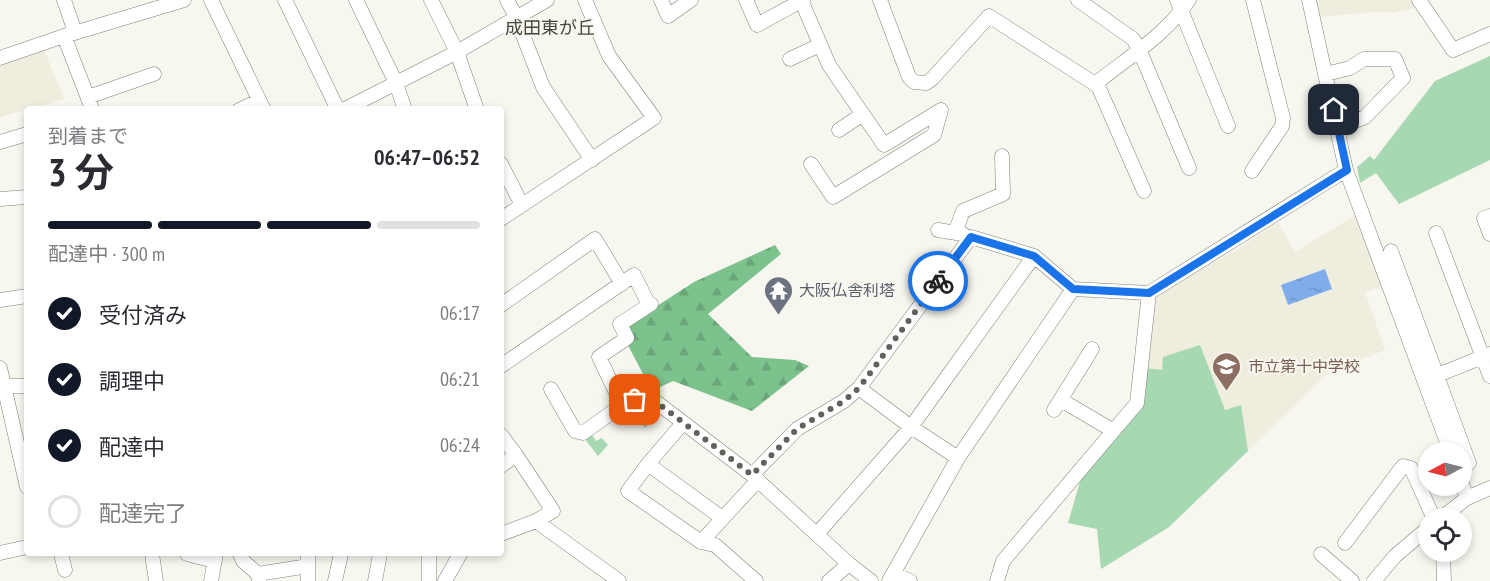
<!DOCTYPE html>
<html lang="ja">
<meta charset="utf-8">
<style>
:root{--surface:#fff;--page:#f2f2f3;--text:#2b2b33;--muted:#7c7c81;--line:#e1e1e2;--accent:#111827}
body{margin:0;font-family:"PT Sans Narrow","Noto Sans JP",sans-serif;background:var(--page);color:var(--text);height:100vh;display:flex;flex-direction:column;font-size:22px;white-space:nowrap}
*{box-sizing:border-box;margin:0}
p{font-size:20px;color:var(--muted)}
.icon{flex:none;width:33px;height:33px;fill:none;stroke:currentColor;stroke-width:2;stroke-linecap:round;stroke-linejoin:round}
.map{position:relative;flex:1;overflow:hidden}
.sheet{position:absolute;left:24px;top:106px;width:480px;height:450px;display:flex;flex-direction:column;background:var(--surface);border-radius:6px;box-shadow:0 3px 9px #0003}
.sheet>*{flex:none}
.needle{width:39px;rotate:263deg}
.tools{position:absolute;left:1418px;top:442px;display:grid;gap:12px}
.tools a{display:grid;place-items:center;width:54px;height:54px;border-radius:50%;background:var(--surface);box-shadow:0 3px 9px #0003;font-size:30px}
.pin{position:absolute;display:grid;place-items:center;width:51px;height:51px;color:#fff;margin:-26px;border-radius:12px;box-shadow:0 3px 9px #0006}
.courier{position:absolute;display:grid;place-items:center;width:60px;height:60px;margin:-30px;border:4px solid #1a73e8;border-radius:50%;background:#fff;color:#222;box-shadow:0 2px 8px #0007}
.overview em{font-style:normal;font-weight:700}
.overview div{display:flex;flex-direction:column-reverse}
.overview{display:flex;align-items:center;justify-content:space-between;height:102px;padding:0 24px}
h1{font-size:39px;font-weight:700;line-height:45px}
.bar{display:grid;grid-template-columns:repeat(4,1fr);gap:9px 6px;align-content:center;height:72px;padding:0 24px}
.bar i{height:8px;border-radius:4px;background:var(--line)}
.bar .active{background:var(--accent)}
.bar p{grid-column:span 4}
ol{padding:0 24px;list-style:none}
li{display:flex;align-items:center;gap:18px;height:66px}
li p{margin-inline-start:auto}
li .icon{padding:6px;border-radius:50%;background:var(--accent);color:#fff;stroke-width:4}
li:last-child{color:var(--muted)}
li i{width:33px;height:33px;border:3px solid var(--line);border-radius:50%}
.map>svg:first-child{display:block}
.built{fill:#efedde}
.forest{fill:url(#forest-firs)}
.green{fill:#a6d9b1}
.water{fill:url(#water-ripples)}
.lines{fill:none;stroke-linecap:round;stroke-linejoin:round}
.minor-casing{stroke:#807f78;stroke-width:15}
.minor{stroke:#fff;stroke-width:14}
.done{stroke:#62625d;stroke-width:6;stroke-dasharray:0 10.8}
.route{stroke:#1a73e8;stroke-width:8}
.labels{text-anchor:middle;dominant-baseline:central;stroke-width:4.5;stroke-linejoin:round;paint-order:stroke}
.worship-label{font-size:16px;fill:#5b616d;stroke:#f7f6ef;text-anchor:start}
.education-label{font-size:16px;fill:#785e54;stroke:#f7f6ef;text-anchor:start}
.neighbourhood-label{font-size:18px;fill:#46453f;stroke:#f7f6ef}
</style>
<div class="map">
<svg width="1490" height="581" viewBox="0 0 1490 581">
<defs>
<pattern id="forest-firs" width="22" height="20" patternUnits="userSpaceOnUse" patternTransform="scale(1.5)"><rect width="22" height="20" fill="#7cc28d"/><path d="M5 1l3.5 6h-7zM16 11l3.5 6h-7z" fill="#6aa678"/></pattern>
<pattern id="water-ripples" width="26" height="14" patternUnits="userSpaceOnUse" patternTransform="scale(1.5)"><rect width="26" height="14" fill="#7fadec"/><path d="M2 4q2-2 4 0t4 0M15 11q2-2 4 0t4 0" fill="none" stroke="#6d94c9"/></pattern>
</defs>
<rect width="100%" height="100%" fill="#f7f6ef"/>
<path class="built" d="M1314,0H1412L1418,7L1392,13L1388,11L1317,17Z
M44,50L64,99L0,117V66Z
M1356,215L1383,286L1365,292L1385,350L1328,373L1169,527L1101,569L1097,529L1068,523L1082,475L1142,409L1152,296L1232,253L1278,222L1295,252Z"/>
<path class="forest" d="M775,245L781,254L708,314L752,357L795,360L809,366L752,411L673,381L652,391L620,330L694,282Z"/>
<path class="green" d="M1490,56V160L1399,204L1376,173L1360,183L1357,167L1370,156L1374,160L1435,81Z
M1200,345L1225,410L1241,405L1248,451L1169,527L1101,569L1097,529L1068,523L1082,475L1142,409L1145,368L1162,370L1163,357Z
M645,400L660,411L645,428L632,409L635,402Z
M587,435H592L596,441L602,438L608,445L598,456L584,438Z"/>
<path class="water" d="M1325,269L1332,289L1288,305L1281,285Z"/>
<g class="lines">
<defs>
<path id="minor" d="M64,0L75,32
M211,0L264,110
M285,0L338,110
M356,0L396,83L405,110
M431,0L457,52L477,110
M507,0L516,17L543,87L592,160
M661,0L668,16L691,0
M746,0L757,25L803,0
M801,0L829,65L884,145L941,110
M880,0L909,77L914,82L926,83L932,79L989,16L1095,84L1099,88L1144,191
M1078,0L1133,39L1139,49L1189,168
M1177,0L1228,126
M1309,0L1346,170L1451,453
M1419,0L1453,50L1490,34
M64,36L91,106
M0,58L64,36L184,0
M790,59L820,45
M1326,74L1350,68L1364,59H1395L1403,78L1365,117L1338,128
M1095,84C1127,58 1166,35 1189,0
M88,97L154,74
M239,110L258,101
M343,110L457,52L547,0
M839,130L863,114
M0,142L27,134
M501,164L522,205
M811,164L833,197L934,135L941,110
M1252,171L1282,126L1283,118L1253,0
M0,199L27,197
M1490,216L1484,218L1490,234
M501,219L654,118L609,56L585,0
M938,230L963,234
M955,233L963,211L1003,194L1002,156
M1436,233L1490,376
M1391,251L1469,463L1461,466
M0,300L27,296
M501,305L595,239L622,284
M501,366L634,275L646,299
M0,368L27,487
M1428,379L1490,354
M4,386H27
M859,388L911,427L958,458
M551,389L575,431L583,433L622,405L647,395L752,475L849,564L871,581
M1061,400L1112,430
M622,405L599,357L627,338L620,324L651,304
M1054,410L1092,349
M683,423L648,464L628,491L701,542L715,545L756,581
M501,435L516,455L553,511L536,521L619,581
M648,464L722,518
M501,466L516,455
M752,475L797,429L844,401L859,388L971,237L1034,256L1073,289L1149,293L1346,170
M1461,481L1467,498
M1440,519L1467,498L1490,488
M501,534L536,521
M817,534L911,427L1034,256
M701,542L758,480
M1345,543L1403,466L1411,468L1434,519
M1443,552L1444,581
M0,553L27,547
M61,554L65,570
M152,554L156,581
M187,554L214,561
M240,554L243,561L258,574L259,581
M1321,554L1352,581
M258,574L308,566
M894,574L910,581
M211,581L216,554
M308,581V554
M335,581L341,554
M375,581L380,554
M429,581V554
M445,581L460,554
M829,581L849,564
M889,581L958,458L1073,289
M997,581L1003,561L1137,403L1149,293
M1374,581L1395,556L1428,528"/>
</defs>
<use href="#minor" class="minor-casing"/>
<use href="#minor" class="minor"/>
</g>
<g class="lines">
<path class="done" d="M635,400L647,395L752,475L797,429L844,401L859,388L938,281"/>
<path class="route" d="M938,281L971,237L1034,256L1073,289L1149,293L1347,170L1334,110"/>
</g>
<defs>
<symbol id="temple-pin" viewBox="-11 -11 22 30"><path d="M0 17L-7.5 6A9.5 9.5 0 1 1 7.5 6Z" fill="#6b7280" stroke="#f7f6ef"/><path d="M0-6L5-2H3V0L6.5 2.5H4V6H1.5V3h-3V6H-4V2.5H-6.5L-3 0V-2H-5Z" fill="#fff"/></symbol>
<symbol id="school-pin" viewBox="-11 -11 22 30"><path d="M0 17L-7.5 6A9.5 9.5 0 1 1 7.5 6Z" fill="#8d6e63" stroke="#f7f6ef"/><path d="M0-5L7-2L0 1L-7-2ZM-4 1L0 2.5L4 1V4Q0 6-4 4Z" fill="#fff"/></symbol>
</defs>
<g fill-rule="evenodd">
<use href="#temple-pin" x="762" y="274" width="33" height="45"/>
<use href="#school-pin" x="1210" y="350" width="33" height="45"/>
</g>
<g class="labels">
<g class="worship-label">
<text x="799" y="290">大阪仏舎利塔</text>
</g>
<g class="education-label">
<text x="1248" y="366">市立第十中学校</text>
</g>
<g class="neighbourhood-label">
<text x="550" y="27">成田東が丘</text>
</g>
</g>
</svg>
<div class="tools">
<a><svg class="needle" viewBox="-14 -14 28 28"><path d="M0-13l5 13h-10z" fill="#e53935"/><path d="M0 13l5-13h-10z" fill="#7c7c81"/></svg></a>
<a><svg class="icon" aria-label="locate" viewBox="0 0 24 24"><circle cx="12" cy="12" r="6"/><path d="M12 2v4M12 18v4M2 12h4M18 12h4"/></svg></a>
</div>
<div class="pin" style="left:635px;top:400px;background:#ea580c"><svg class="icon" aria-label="bag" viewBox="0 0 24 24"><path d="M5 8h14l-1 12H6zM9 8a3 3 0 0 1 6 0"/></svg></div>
<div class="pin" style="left:1334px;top:110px;background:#1f2937"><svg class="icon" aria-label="home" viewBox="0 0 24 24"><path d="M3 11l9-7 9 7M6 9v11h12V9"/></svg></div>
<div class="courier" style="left:938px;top:281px"><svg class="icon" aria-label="bike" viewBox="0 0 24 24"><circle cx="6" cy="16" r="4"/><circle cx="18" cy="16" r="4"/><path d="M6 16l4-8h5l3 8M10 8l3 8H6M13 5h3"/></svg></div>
<section class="sheet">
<div class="overview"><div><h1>3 分</h1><p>到着まで</p></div><em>06:47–06:52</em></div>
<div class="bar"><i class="active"></i><i class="active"></i><i class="active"></i><i></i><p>配達中 · 300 m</p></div>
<ol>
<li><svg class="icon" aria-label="check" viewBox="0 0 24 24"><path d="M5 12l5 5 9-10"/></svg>受付済み<p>06:17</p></li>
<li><svg class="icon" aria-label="check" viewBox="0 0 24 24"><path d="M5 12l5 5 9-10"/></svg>調理中<p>06:21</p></li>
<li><svg class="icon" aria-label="check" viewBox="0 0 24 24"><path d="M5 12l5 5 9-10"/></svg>配達中<p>06:24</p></li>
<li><i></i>配達完了</li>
</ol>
</section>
</div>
